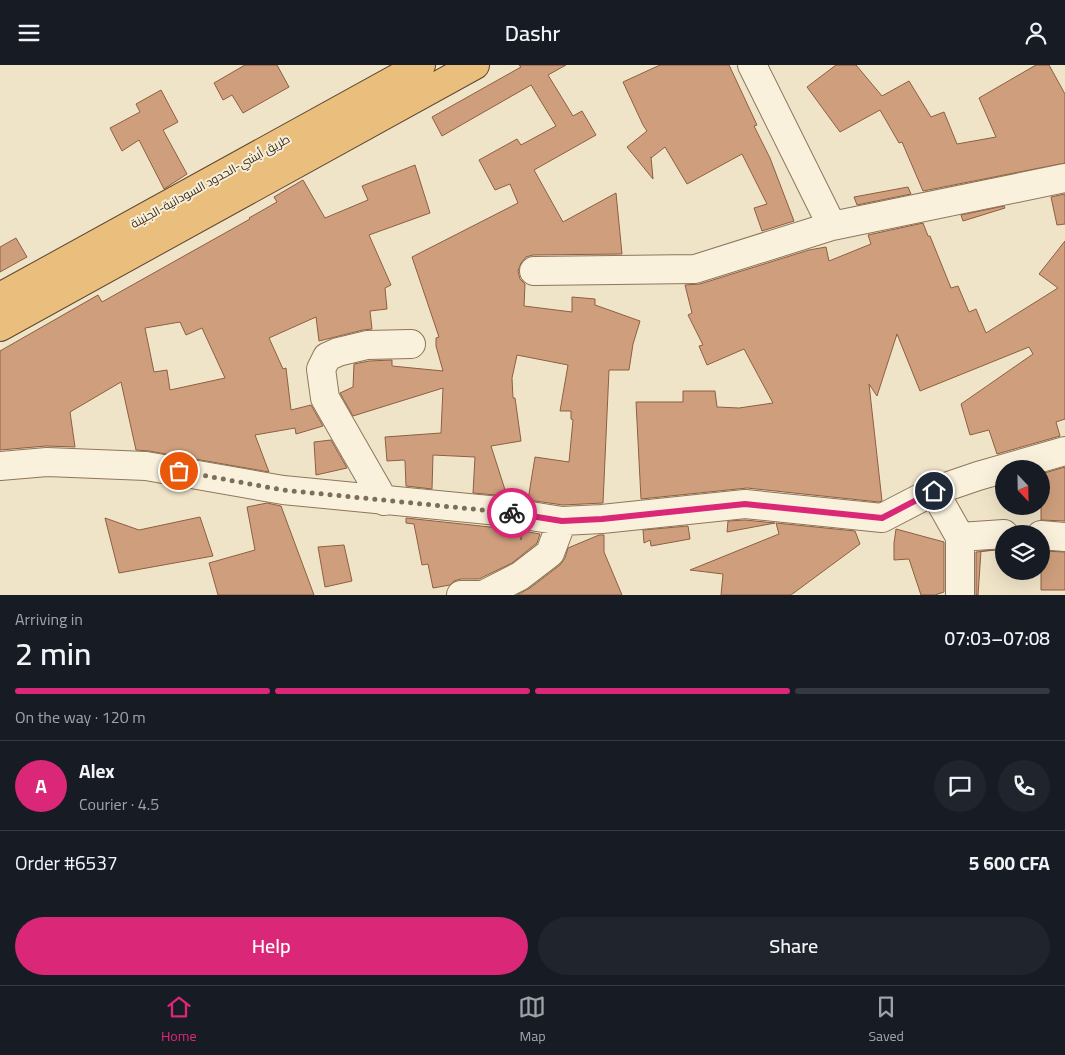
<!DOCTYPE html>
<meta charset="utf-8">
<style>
:root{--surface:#171b24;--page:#20242c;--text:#f1f3f6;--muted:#9ea1a6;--line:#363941;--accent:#db2777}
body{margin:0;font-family:Georgia,Cairo,serif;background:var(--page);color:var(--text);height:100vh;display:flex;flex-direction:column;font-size:19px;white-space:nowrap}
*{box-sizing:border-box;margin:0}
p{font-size:16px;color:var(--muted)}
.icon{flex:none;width:28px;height:28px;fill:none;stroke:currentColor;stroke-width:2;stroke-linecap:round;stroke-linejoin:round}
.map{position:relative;height:530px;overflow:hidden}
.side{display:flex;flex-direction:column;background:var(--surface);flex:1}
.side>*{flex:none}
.needle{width:32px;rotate:158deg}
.controls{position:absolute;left:995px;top:395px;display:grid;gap:10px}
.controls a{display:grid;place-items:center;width:55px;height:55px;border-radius:50%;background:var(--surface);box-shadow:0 5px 20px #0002;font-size:25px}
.pin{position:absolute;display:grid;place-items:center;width:42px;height:42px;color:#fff;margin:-21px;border:2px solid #fff;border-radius:50%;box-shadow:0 1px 5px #0007}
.courier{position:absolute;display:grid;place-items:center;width:50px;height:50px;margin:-25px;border:4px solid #db2777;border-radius:50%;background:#fff;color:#222;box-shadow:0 1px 6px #0007}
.head em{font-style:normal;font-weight:600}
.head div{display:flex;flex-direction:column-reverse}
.head{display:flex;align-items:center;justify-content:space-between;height:85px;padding:0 15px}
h1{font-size:32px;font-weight:600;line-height:38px}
.bar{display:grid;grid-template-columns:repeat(4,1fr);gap:8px 5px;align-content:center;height:60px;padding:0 15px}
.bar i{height:6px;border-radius:4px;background:var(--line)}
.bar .on{background:var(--accent)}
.bar p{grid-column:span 4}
.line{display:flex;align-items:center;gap:12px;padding:0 15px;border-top:1px solid var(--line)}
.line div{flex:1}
.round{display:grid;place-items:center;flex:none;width:52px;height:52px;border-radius:26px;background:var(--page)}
.button{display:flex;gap:10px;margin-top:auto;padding:10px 15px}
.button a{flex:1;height:58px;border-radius:30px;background:var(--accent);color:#fff;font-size:20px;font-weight:600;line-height:58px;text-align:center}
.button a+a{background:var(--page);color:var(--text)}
header{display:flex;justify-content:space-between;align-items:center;height:65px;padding:0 15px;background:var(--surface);font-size:22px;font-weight:600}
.tab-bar{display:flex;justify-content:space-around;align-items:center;height:70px;border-top:1px solid var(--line);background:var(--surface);font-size:14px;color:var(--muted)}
.tab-bar a{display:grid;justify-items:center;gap:2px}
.tab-bar .on{color:var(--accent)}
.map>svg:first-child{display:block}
.building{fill:#cf9f7d;stroke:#8d5f41;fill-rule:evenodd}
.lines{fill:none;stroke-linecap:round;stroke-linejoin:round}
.minor-casing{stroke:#8d765c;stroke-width:30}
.trunk-casing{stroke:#5b4430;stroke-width:30}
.minor{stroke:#faf1dc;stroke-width:28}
.trunk{stroke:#eabe7c;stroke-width:28}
.done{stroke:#7c6e5b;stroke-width:5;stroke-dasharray:0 9}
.route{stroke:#db2777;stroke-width:6}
.labels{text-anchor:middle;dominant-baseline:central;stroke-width:4;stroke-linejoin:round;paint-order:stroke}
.street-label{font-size:12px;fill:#3d2e20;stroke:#f7eed8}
</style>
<header><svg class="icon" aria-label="menu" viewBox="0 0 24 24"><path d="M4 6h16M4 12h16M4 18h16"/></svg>Dashr<svg class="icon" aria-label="person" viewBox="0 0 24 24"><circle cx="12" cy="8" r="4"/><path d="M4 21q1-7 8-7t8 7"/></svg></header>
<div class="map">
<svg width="1065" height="530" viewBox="0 0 1065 530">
<rect width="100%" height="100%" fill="#f0e4c8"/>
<path class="building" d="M245,0H277L289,22L243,48L232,30L223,35L214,18Z
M519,0H566L548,10L573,51L582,46L596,70L534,105L563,157L616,128L622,189L533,190L526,192L521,198L518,206L520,214L525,219L524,241L572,247V232L595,234V240L640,256L633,279L629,305H609L603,438L563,440L528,435L535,392L569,397L573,355L571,354V346H560L568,300L517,290L512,313L513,333H515L521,376L491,381L507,431L473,428L475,392L433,390L432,424L406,421L405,396L404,395L387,396L385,372L441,368L443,323L353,351L340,328L353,322L354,299L369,296L392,295V301L443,306L436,281V273L439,272L412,192L518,138L510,119L495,125L479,95L517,74L521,80L556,61L531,20L442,71L432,52L521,2Z
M660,0H729L757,60L754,61L770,93L794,156L762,166L754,143L767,139L742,89L687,119L665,82L651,93V92L653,114L627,82L647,66L643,60L623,17Z
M836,0H856L882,31L909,16L931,52L944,47L957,79L996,72L979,33L1036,0H1049L1065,29V98L923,126L902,77L899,78L880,45L840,67L807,22Z
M161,25L178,57L163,65L187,109L164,124L139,75L122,86L110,63L140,47L136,39Z
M415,100L430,148L369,170L391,220L385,223L387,244L370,246L372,264L363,265L319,276L316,252L269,273L283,304L286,303L291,345L311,340L323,361L296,369L295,363L255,370L269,407L149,386L136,385L121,317L70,347L75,382L46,381L0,385V286L98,230L102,237L250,154L249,153L277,137L274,132L303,115L325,153L368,135L362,121ZM180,257L186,270L202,263L225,313L170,325L167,305L154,307L145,263Z
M908,122L911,129L857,140L854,132Z
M1065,129V159L1057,160L1051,132Z
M1004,141L1005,143L963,156L961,150Z
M923,158L928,171H930L951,223L958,221L969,247L976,244L986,268L1058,223L1039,209L1065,176V354L1056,357L1060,371L997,389L989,365L970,370L961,339L1033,289L1029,282L920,326L897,269L877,331L869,319L882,436L879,437L747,423L641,434L636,337H683V326H715L717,342L739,343L773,338L744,284L707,300L699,281L703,280L688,250L692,248L685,220L700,219L809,185L826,182L829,196L871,179L868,170Z
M16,173L27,192L0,207V182Z
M331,375L347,403L316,410L314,377Z
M1065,402V456L1041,455V409Z
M267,438L281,441L314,530H218L209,498L255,485L247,442Z
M200,452L213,491L119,508L105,453L139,465Z
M406,453L518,465L521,475L523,466L540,469L537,478L512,498L479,514H461L454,516L450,520L433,523L428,499L422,500L414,459L406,458Z
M745,455L775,458L727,467L728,456Z
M776,458L855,466L860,479L791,530H721L723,509L690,505L779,469Z
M688,461L690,474L651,481L650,475L644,478L643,465Z
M896,464L944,477V527L935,530H921L909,494L894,495V478Z
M599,470H604V487L622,530H517L530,523L560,500L565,493L568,483Z
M344,480L352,516L325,522L318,482Z
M996,485L981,486L978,530H976V487Z
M1041,486L1065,487V525H1041Z"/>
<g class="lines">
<defs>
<path id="minor" d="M752,0L832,161
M534,206L695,204L832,161L1065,113
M0,401L47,397L146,401L283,425L499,446L562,456L602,454L745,439L882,453L934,426L978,411L1065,386
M934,426L960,472V530
M384,436L325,333L321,304L327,292L338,287L367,280L411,279
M1041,470L1065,472
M960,472L1004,469
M461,530H483L520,511L550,488L562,456"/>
<path id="trunk" d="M0,232L421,0
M0,262L475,0"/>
</defs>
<use href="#minor" class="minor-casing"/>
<use href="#trunk" class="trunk-casing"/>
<use href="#minor" class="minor"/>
<use href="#trunk" class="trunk"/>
</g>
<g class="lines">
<path class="done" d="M179,406L283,425L512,448"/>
<path class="route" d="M512,448L562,456L602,454L745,439L882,453L934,426"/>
</g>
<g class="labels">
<g class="street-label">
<text transform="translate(210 116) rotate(-29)">طريق أبشي-الحدود السودانية-الجنينة</text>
</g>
</g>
</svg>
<div class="controls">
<a><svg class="needle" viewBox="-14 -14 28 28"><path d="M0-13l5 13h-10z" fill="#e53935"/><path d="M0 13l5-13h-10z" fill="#9ea1a6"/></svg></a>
<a><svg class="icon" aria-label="layers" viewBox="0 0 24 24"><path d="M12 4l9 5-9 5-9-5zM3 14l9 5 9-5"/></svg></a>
</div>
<div class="pin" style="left:179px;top:406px;background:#ea580c"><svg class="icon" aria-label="bag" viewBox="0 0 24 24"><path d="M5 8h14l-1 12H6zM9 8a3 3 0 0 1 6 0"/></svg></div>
<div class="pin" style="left:934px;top:426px;background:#1f2937"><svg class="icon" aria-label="home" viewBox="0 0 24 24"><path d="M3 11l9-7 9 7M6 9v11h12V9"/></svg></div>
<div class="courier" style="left:512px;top:448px"><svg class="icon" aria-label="bike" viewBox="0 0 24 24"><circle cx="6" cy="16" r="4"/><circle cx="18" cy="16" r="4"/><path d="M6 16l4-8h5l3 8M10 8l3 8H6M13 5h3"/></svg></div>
</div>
<section class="side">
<div class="head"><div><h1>2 min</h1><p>Arriving in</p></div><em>07:03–07:08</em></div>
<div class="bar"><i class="on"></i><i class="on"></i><i class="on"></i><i></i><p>On the way · 120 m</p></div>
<div class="line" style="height:90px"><b class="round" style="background:var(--accent);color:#fff">A</b><div><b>Alex</b><p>Courier · 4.5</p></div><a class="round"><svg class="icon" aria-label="chat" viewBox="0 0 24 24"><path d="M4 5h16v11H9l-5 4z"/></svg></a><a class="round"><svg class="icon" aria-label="phone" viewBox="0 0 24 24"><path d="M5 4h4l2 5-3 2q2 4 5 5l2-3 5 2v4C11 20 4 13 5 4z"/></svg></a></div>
<div class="line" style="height:65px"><div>Order #6537</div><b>5 600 CFA</b></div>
<div class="button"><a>Help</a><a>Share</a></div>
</section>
<nav class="tab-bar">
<a class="on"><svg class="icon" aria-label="home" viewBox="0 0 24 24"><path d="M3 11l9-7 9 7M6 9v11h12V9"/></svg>Home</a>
<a><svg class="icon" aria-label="map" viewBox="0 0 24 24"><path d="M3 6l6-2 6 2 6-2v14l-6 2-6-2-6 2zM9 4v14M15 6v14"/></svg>Map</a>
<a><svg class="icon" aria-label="saved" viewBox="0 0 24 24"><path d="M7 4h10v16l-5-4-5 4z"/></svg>Saved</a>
</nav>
